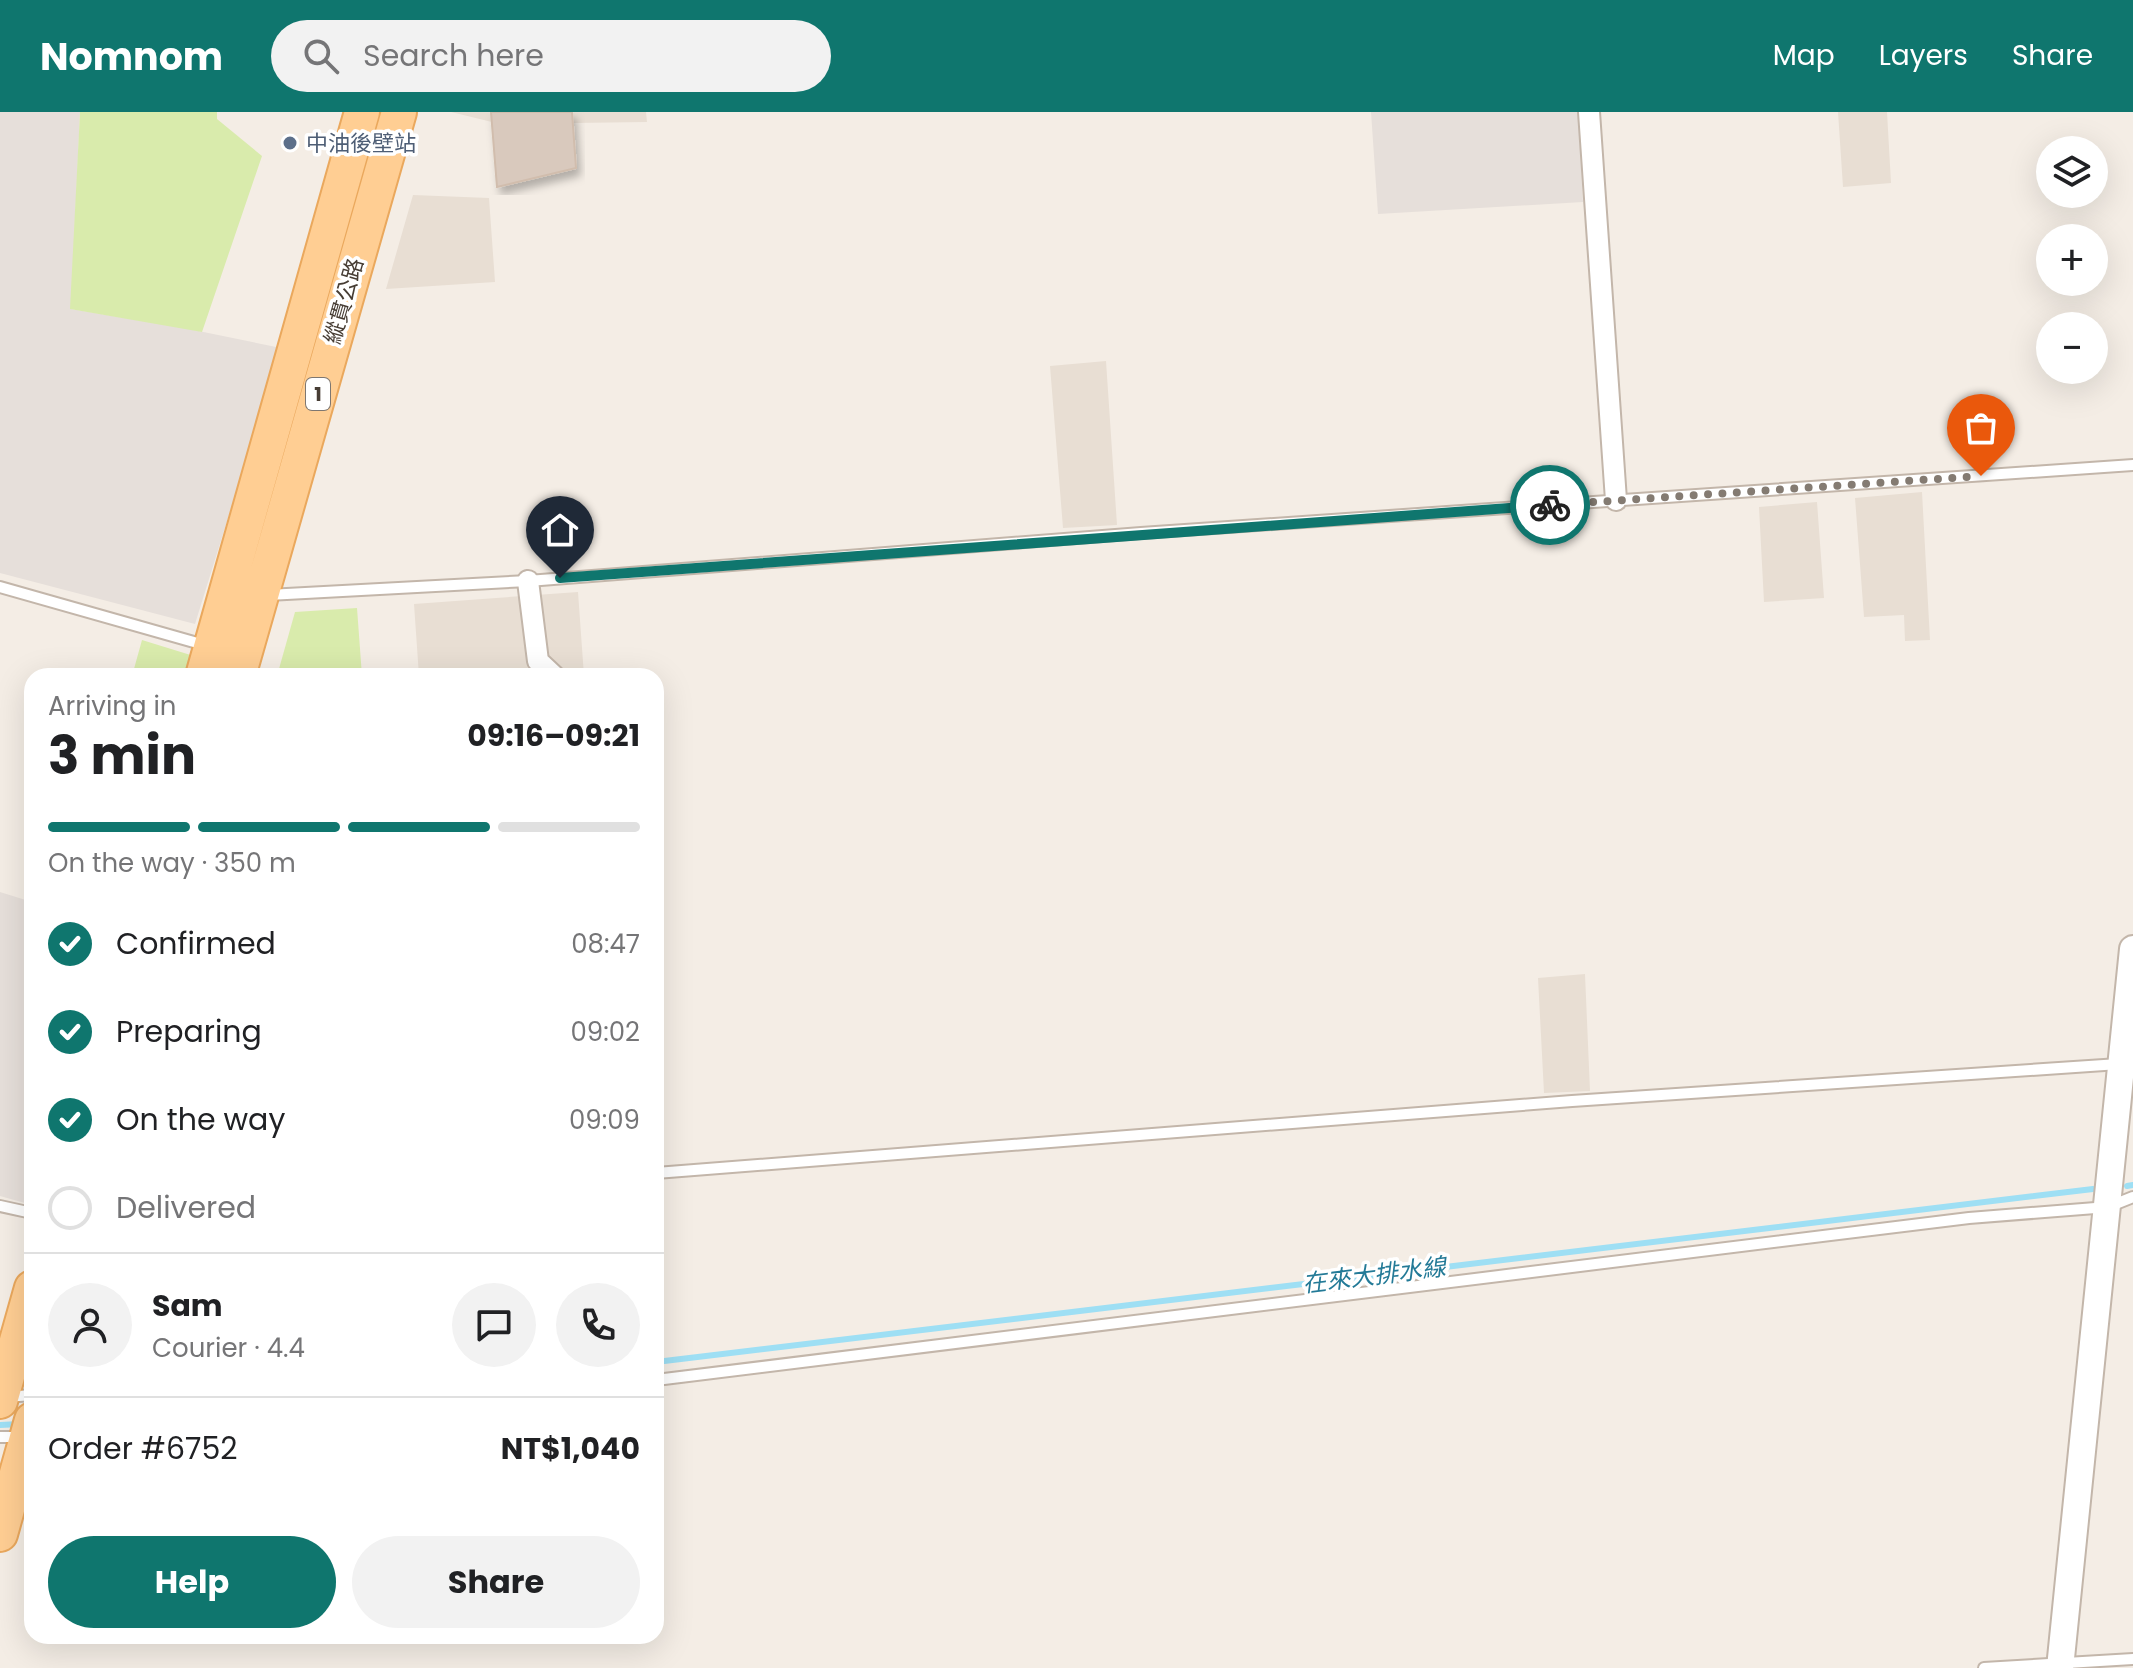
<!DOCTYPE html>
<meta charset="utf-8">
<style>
:root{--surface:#fff;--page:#f2f2f2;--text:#202124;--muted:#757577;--line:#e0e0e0;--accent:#0f766e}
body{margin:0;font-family:Poppins,"Noto Sans TC",sans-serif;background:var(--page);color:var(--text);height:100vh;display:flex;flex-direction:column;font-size:30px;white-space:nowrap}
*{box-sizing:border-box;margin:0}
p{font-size:26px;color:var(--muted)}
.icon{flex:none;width:44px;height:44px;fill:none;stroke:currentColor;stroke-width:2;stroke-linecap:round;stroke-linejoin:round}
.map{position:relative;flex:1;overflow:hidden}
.sheet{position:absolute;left:24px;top:556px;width:640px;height:976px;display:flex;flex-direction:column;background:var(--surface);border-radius:24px;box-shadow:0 8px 32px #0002}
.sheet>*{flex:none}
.fabs{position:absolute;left:2036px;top:24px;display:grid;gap:16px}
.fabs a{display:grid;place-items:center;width:72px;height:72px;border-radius:50%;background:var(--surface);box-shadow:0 8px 32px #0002;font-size:40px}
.pin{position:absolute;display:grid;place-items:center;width:68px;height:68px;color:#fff;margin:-82px -34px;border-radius:50% 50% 50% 0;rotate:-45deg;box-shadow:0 0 8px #0007}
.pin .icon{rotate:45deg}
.courier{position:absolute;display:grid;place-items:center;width:80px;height:80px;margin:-40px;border:6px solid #0f766e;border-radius:50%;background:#fff;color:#222;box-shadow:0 2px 10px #0007}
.overview em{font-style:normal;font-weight:700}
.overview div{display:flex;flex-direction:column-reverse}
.overview{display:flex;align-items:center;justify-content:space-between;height:136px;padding:0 24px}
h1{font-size:52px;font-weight:700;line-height:60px}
.bar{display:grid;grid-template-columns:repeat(4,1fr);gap:12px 8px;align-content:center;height:96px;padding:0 24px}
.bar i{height:10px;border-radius:6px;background:var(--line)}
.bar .current{background:var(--accent)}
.bar p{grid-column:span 4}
.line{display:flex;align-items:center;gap:20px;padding:0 24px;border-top:2px solid var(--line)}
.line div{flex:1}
.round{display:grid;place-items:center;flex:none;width:84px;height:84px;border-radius:42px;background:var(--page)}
ol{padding:0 24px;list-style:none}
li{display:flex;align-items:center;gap:24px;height:88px}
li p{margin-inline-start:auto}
li .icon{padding:8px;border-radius:50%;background:var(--accent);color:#fff;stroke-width:4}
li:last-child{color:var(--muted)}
li i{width:44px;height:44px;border:4px solid var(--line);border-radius:50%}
.button{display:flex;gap:16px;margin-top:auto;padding:16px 24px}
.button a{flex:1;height:92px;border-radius:48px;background:var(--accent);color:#fff;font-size:32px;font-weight:700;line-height:92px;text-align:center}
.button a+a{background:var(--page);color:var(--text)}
header{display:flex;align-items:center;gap:48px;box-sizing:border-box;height:112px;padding:0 40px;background:var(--accent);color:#fff}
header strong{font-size:38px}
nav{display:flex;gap:44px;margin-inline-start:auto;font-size:28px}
.search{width:560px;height:72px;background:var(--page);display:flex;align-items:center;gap:20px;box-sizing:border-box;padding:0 28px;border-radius:44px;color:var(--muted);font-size:30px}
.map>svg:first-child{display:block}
.residential{fill:#e8ded3}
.industrial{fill:#e6dfda}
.green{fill:#d9ebac}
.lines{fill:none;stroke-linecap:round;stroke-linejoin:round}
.stream{stroke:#9edff4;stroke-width:6}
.building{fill:#d9c9bd;stroke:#d1bdad;stroke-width:2;filter:url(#shadow)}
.service-casing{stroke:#c3b6aa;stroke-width:14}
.minor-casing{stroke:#c3b6aa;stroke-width:24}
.tertiary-casing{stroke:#c3b6aa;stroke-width:30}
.primary-casing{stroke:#eaa85d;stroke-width:38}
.service{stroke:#fff;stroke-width:10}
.minor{stroke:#fff;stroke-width:20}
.tertiary{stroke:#fff;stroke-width:26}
.primary{stroke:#ffce93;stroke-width:34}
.done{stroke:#847b72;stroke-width:8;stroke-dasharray:0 14.4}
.route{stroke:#0f766e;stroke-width:10}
.service-dot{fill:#5c6f8a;stroke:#fff;stroke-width:3}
.labels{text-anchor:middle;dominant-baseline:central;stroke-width:7;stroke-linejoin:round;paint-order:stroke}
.shield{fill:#fff;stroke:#7e7771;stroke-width:2}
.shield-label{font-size:20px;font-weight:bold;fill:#473d34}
.service-label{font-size:22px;fill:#4e5e75;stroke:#fff;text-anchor:start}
.street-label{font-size:22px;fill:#473d34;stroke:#fff}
.water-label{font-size:24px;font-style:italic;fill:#237a97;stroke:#fff}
</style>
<header>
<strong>Nomnom</strong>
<div class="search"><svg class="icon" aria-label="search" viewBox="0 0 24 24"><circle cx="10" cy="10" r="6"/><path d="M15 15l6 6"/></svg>Search here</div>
<nav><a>Map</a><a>Layers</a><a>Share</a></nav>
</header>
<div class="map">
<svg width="2133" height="1556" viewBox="0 0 2133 1556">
<defs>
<filter id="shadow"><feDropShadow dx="4" dy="7" stdDeviation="4" flood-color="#0004"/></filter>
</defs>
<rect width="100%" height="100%" fill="#f4ede5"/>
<path class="residential" d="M451,0H646L647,10L573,11L576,56L497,75L492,10Z
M1838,0H1887L1891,71L1843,75Z
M413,83L489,86L495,170L386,177Z
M1106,249L1117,413L1063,416L1050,254Z
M1922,380L1930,528L1905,529L1904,503L1864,505L1855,386Z
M1817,390L1824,486L1764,490L1759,395Z
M578,480L584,564H419L414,492Z
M1585,862L1590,979L1544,981L1538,866Z"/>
<path class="industrial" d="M0,0H80L71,197L179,215L281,236L195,512L0,461Z
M1371,0H1578L1583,90L1378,102Z
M0,780L32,790V1093L0,1084Z"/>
<path class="green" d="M80,0H217V7L262,44L202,220L70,197Z
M357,496L362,564H277L295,500Z
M142,528L197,545L192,564H132Z"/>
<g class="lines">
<path class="stream" d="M2127,1074L2133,1073
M656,1250L2093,1077
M0,1313L20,1312"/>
</g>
<path class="building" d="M491,0H572L576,56L497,75Z"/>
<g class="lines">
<defs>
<path id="service" d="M0,475L208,534
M268,483L528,469L1141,421L2133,353
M656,1061L1572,989L2119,952
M0,1094L32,1101
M656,1268L1969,1106L2108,1095L2133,1085
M6,1285L32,1283
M0,1325H22
M1984,1556L2133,1547"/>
<path id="minor" d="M1589,0L1616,388
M528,469L538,549L554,564"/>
<path id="tertiary" d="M2060,1556L2133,837"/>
<path id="primary" d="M203,564L362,0
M238,564L399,0
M0,1289L32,1176
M0,1422L32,1308"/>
</defs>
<use href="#service" class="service-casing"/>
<use href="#minor" class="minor-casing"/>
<use href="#tertiary" class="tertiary-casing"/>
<use href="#primary" class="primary-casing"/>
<use href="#service" class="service"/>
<use href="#minor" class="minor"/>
<use href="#tertiary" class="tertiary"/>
<use href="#primary" class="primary"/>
</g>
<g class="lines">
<path class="done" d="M1550,393L1981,364"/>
<path class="route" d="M560,466L1550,393"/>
</g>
<circle class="service-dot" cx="290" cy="31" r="8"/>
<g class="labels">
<rect class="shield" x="306" y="266" width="24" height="32" rx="6"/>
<g class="shield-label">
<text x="318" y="282">1</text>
</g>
<g class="service-label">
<text x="306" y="31">中油後壁站</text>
</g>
<g class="street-label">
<text transform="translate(344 189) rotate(-74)">縱貫公路</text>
</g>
<g class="water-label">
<text transform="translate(1374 1163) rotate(-7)">在來大排水線</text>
</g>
</g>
</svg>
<div class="fabs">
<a><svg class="icon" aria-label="layers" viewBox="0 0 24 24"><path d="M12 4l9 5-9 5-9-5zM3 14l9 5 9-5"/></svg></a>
<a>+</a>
<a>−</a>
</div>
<div class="pin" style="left:1981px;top:364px;background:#ea580c"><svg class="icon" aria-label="bag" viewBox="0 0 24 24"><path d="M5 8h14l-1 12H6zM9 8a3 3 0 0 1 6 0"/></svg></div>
<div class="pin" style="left:560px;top:466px;background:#1f2937"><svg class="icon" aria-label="home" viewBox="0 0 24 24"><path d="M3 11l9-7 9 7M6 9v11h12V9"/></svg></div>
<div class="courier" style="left:1550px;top:393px"><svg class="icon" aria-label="bike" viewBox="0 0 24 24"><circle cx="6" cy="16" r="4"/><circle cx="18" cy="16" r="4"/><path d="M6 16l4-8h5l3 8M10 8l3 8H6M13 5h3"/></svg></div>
<section class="sheet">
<div class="overview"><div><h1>3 min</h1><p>Arriving in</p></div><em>09:16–09:21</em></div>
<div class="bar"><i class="current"></i><i class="current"></i><i class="current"></i><i></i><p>On the way · 350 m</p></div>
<ol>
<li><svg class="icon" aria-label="check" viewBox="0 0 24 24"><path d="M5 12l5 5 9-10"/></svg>Confirmed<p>08:47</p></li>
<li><svg class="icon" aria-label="check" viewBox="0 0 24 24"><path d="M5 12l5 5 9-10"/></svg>Preparing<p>09:02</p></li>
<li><svg class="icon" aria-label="check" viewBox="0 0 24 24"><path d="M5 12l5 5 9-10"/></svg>On the way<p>09:09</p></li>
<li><i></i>Delivered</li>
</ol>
<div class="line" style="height:144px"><a class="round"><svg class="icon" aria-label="person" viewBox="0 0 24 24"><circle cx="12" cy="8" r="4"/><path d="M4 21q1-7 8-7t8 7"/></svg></a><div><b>Sam</b><p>Courier · 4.4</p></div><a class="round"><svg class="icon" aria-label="chat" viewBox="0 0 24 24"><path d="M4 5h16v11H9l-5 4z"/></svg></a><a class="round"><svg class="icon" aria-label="phone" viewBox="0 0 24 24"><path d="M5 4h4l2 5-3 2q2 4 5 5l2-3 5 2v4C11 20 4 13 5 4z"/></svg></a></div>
<div class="line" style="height:104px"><div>Order #6752</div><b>NT$1,040</b></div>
<div class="button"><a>Help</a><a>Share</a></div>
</section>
</div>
